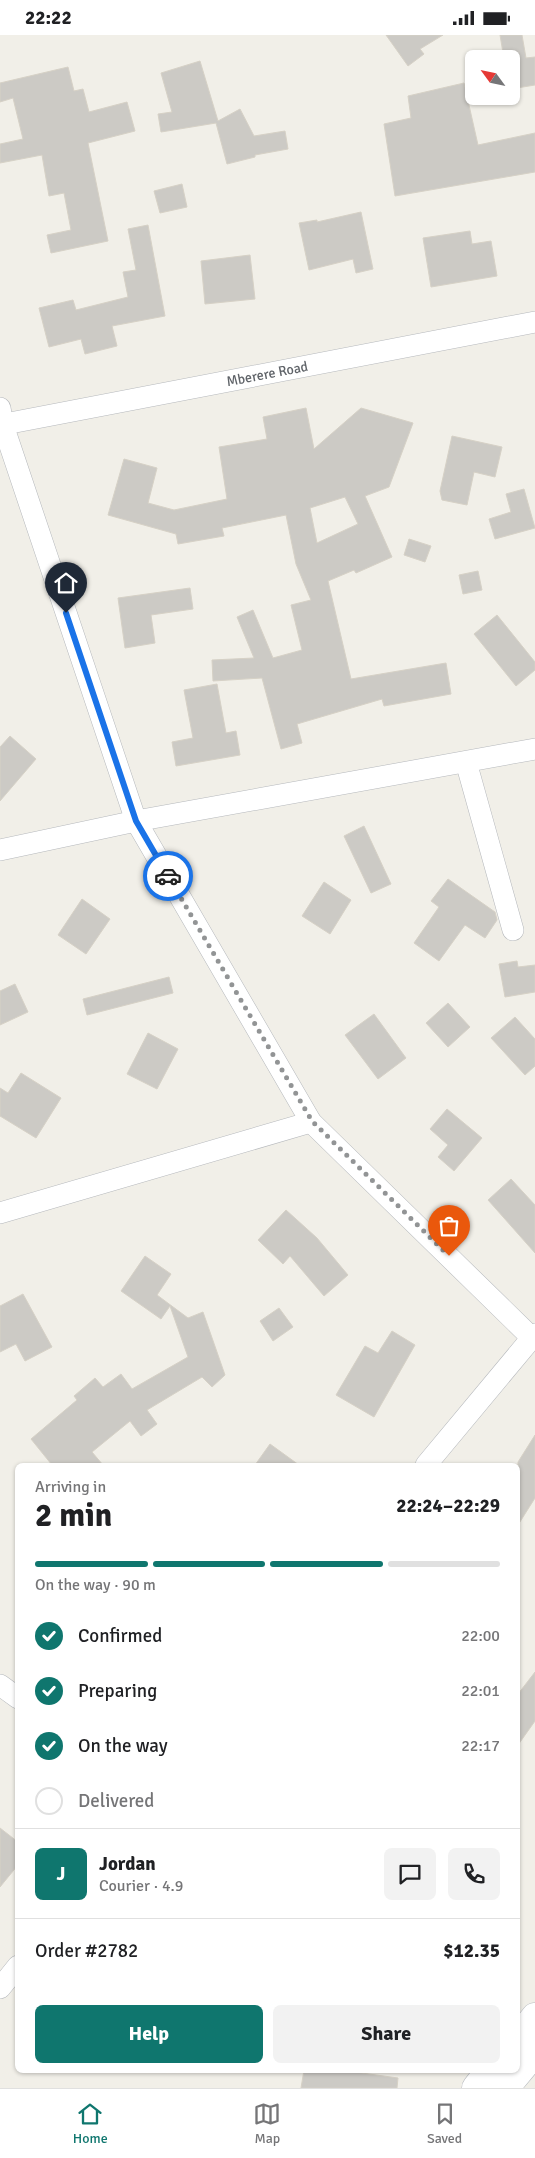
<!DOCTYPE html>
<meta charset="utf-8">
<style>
:root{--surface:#fff;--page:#f2f2f2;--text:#202124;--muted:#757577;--line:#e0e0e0;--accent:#0f766e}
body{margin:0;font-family:Signika,sans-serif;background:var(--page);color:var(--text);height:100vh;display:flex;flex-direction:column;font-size:19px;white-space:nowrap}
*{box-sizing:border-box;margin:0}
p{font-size:16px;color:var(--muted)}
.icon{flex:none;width:28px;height:28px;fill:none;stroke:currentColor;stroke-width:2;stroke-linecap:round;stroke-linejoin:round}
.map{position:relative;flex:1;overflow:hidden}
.panel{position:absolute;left:15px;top:1428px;width:505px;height:610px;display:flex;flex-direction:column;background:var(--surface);border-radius:8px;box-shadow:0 1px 4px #0004}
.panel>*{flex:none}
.needle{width:32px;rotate:303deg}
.tools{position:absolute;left:465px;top:15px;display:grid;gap:10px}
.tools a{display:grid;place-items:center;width:55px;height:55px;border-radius:8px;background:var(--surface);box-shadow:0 1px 4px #0004;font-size:25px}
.pin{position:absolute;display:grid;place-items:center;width:42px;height:42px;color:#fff;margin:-51px -21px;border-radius:50% 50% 50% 0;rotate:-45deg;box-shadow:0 0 5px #0007}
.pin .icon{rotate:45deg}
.courier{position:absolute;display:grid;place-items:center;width:50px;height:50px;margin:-25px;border:4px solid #1a73e8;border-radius:50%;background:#fff;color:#222;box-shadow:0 1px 6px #0007}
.summary em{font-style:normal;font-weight:800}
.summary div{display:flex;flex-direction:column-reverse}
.summary{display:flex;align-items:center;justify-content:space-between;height:85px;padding:0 20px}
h1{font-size:32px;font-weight:800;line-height:38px}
.bar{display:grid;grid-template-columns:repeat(4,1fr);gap:8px 5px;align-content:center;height:60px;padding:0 20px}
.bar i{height:6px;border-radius:4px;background:var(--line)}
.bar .current{background:var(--accent)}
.bar p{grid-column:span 4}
.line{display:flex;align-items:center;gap:12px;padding:0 20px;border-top:1px solid var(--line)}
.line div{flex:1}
.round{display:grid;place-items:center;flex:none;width:52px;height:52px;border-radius:8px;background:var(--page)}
ol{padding:0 20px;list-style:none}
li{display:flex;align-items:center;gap:15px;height:55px}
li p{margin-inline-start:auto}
li .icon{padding:5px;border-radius:50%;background:var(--accent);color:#fff;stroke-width:4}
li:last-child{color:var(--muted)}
li i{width:28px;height:28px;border:2px solid var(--line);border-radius:50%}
.primary-button{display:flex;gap:10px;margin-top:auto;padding:10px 20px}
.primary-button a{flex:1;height:58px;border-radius:8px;background:var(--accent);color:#fff;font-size:20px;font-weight:800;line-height:58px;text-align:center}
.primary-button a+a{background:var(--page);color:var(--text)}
.status{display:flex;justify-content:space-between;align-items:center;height:35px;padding:0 25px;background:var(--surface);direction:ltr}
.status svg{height:14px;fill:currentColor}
.tabs{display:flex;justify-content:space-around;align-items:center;height:70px;border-top:1px solid var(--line);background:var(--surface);font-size:14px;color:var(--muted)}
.tabs a{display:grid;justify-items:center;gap:2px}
.tabs .current{color:var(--accent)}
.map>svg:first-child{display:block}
.building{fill:#cccac5;stroke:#d6d1c6;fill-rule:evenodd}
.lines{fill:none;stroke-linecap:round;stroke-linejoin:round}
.minor-casing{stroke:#b5b8bc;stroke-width:22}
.secondary-casing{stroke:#b6babf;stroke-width:29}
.minor{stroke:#fff;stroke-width:21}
.secondary{stroke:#fff;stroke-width:28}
.done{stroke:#929495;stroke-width:5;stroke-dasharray:0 9}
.route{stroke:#1a73e8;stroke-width:6}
.labels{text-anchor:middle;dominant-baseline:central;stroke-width:4.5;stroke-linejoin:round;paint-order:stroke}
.street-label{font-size:14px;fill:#5f6368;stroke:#fff}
</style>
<div class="status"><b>22:22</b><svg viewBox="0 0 49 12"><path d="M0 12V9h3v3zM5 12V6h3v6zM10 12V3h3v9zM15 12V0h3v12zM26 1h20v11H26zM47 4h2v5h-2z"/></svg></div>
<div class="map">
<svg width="535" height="2053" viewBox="0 0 535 2053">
<rect width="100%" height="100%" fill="#f1efe8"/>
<path class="building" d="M386,0H443L420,14L424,19L408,31Z
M500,0H522L526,23L535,22V50L511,54V24H504Z
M200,26L218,86L240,74L254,101L285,96L288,114L255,120V122L227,129L216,88L161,97L158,79L172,77L161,38Z
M68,32L74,56L83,54L89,77L127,67L135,96L88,108L108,206L51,218L47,200L71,195L64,158L49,161L42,120L0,128V109L23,104L13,63L0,67V48Z
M464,48L478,110L535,98V137L395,161L384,89L411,83L408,61Z
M182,149L187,172L160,178L154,156Z
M361,177L373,234L356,238L353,224L309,235L299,188L317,185V187Z
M148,190L165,281L112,291L117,311L85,319L81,304L49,312L39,273L73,265L76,275L128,262L123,237L136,235L128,194Z
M470,196L472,209L491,206L497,241L431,252L423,203Z
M250,220L255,264L205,269L201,226Z
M306,373L314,414L361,373L413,388L389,452L365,461L392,522L356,538L354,535L328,546L351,644L446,628L451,659L384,671L382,664L297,689L302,708L281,714L262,643L213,646L212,625L254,623L237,582L253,575L273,623L302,615L291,570L311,565L296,529L286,480L222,493L224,501L178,509L176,499L108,480L124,424L157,433L148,468L174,475L227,464L219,412L267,404L263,382ZM345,462L358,489L317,508L310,473Z
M452,401L502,412L495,442L474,437L467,470L442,465L440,456Z
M524,454L535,493L495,504L489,484L511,477L506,459Z
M409,504L431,511L425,527L404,520Z
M478,536L482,555L463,559L459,540Z
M190,553L193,574L151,580L155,608L125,613L118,563Z
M497,580L535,627V635L516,651L474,599Z
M217,649L226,698L236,696L240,720L176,731L172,707L193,703L184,655Z
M10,701L36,724L0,766V712Z
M364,791L391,849L371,858L344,801Z
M448,844L495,877L497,885L485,903L465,890L439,926L414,908L439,872L431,866Z
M324,847L351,865L330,899L302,881Z
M82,864L110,884L86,919L58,900Z
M517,926L518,932L535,930V957L505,962L499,929Z
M169,942L173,958L87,980L83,964Z
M15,949L28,977L0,990V956Z
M448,968L470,992L448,1012L426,988Z
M374,979L406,1023L378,1044L345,1000Z
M515,982L535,1004V1031L525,1040L491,1003Z
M148,998L178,1014L157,1054L127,1039Z
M21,1038L61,1063L36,1103L0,1081V1053L8,1058Z
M447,1074L482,1103L454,1136L438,1122L448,1110L430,1094Z
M511,1144L535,1170V1218L488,1165Z
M286,1175L317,1203L348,1240L324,1261L290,1221L283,1229L258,1205Z
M145,1221L171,1239L157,1260L188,1283L203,1277L225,1340L212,1352L202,1342L147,1375L157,1389L141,1401L130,1386L92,1417L103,1430H52L31,1404L77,1365L74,1361L95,1343L103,1352L121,1339L132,1354L188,1322L170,1271L161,1284L121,1256Z
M23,1259L52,1312L25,1326L16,1309L0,1317V1271Z
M279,1273L293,1292L273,1306L260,1286Z
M392,1296L415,1310L374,1382L336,1360L365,1311L378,1318Z
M535,1400V1463L518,1490V1427Z
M270,1409L299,1430H255Z
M535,1637V1686L518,1710V1659Z
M0,1793L18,1807V1830L0,1852Z
M304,2035H340L398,2043L397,2053H301Z"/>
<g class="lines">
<defs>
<g id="minor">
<path d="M0,373L3,390L136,786L311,1087L531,1302"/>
<path id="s1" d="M0,390L535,287"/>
<path d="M466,727L513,895"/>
<path d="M0,815L136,786L535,714"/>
<path d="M0,1178L311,1087"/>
<path d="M426,1430L535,1299"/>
<path d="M0,1650L18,1663"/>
<path d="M0,1953L18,1931"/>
</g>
<path id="secondary" d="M518,2003L535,1982
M476,2053L490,2035
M505,2053L535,2017"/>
</defs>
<use href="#minor" class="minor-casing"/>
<use href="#secondary" class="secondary-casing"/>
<use href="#minor" class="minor"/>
<use href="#secondary" class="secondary"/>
</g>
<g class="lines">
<path class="done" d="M168,841L312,1086L449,1221"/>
<path class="route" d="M66,578L136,786L168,841"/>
</g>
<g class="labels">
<g class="street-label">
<text stroke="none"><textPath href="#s1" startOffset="272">Mberere Road</textPath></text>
</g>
</g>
</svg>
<div class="tools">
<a><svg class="needle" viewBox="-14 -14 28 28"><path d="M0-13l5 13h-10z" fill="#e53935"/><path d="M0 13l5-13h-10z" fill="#757577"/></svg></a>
</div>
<div class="pin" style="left:449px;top:1221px;background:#ea580c"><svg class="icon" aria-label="bag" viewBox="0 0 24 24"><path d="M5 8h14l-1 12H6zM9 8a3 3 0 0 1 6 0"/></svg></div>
<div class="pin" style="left:66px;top:578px;background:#1f2937"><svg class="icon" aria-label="home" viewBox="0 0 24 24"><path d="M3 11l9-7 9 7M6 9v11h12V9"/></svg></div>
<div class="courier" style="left:168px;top:841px"><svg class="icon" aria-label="car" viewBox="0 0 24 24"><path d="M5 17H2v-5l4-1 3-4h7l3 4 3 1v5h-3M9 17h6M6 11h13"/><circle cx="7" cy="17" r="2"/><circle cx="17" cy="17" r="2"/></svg></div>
<section class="panel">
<div class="summary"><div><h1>2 min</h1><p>Arriving in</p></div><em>22:24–22:29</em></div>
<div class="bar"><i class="current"></i><i class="current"></i><i class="current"></i><i></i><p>On the way · 90 m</p></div>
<ol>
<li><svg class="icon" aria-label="check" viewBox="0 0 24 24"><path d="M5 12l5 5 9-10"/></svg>Confirmed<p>22:00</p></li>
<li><svg class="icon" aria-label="check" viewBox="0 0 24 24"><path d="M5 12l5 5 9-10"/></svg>Preparing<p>22:01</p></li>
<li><svg class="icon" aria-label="check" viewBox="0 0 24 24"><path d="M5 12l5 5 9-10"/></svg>On the way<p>22:17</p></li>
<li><i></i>Delivered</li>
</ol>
<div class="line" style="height:90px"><b class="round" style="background:var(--accent);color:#fff">J</b><div><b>Jordan</b><p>Courier · 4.9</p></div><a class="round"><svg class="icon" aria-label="chat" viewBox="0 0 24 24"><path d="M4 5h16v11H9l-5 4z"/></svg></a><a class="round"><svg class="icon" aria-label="phone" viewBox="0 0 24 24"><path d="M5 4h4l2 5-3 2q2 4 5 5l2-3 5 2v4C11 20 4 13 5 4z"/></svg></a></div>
<div class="line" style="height:65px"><div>Order #2782</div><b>$12.35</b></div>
<div class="primary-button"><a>Help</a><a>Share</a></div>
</section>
</div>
<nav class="tabs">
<a class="current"><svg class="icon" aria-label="home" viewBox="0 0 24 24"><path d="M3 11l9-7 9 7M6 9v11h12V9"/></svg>Home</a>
<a><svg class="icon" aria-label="map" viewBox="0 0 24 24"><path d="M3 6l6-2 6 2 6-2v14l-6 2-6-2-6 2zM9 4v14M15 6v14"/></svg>Map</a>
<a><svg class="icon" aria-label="saved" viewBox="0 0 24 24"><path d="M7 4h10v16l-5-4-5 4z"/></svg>Saved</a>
</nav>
